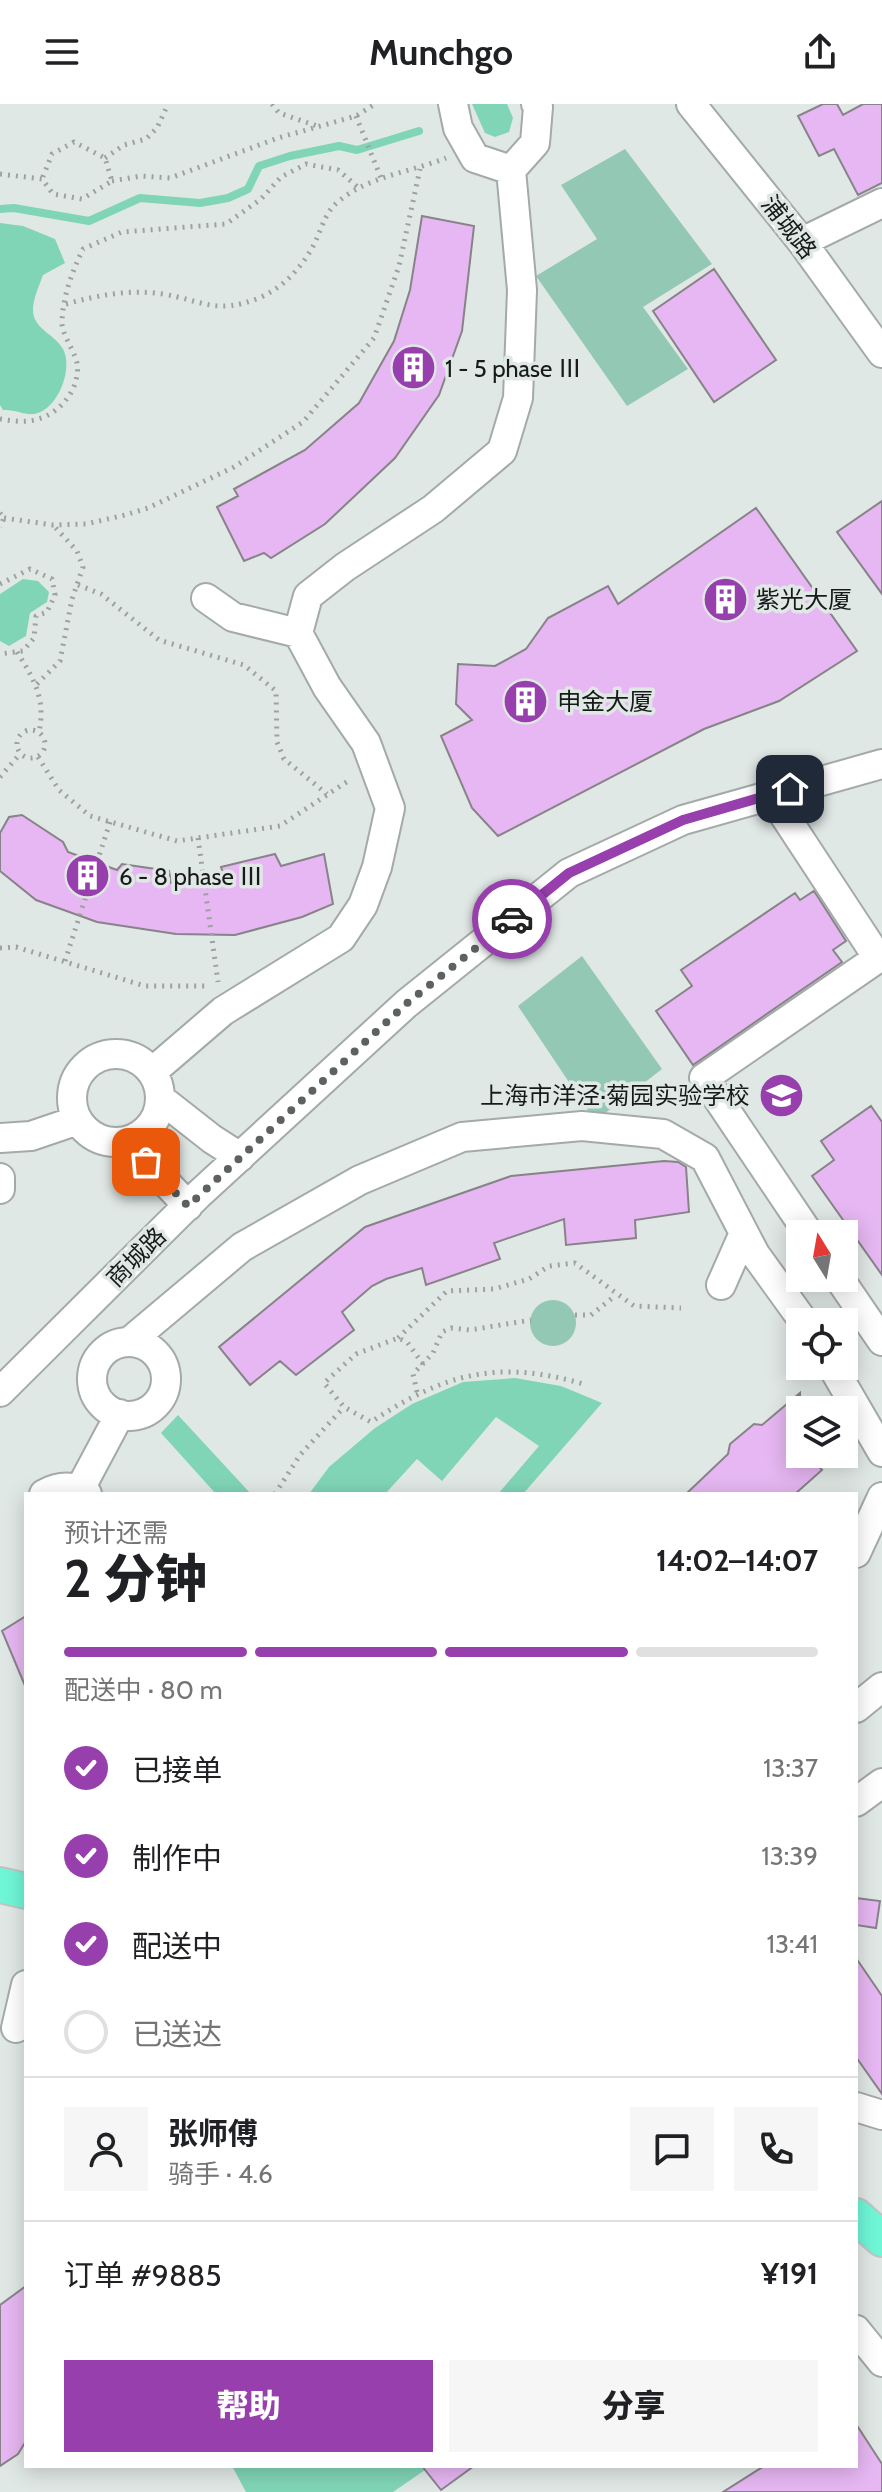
<!DOCTYPE html>
<html lang="zh">
<meta charset="utf-8">
<style>
:root{--surface:#fff;--page:#f6f6f6;--text:#202124;--muted:#757577;--line:#e0e0e0;--accent:#973fac}
body{margin:0;font-family:Cabin,"Noto Sans SC",sans-serif;background:var(--page);color:var(--text);height:100vh;display:flex;flex-direction:column;font-size:30px;white-space:nowrap}
*{box-sizing:border-box;margin:0}
p{font-size:26px;color:var(--muted)}
.icon{flex:none;width:44px;height:44px;fill:none;stroke:currentColor;stroke-width:2;stroke-linecap:round;stroke-linejoin:round}
.map{position:relative;flex:1;overflow:hidden}
.details{position:absolute;left:24px;top:1388px;width:834px;height:976px;display:flex;flex-direction:column;background:var(--surface);border-radius:0px;box-shadow:0 4px 20px #0003}
.details>*{flex:none}
.needle{width:52px;rotate:349deg}
.tools{position:absolute;left:786px;top:1116px;display:grid;gap:16px}
.tools a{display:grid;place-items:center;width:72px;height:72px;border-radius:0px;background:var(--surface);box-shadow:0 4px 20px #0003;font-size:40px}
.pin{position:absolute;display:grid;place-items:center;width:68px;height:68px;color:#fff;margin:-34px;border-radius:16px;box-shadow:0 4px 12px #0006}
.courier{position:absolute;display:grid;place-items:center;width:80px;height:80px;margin:-40px;border:6px solid #973fac;border-radius:50%;background:#fff;color:#222;box-shadow:0 2px 10px #0007}
.headline em{font-style:normal;font-weight:800}
.headline div{display:flex;flex-direction:column-reverse}
.headline{display:flex;align-items:center;justify-content:space-between;height:136px;padding:0 40px}
h1{font-size:52px;font-weight:800;line-height:60px}
.bar{display:grid;grid-template-columns:repeat(4,1fr);gap:12px 8px;align-content:center;height:96px;padding:0 40px}
.bar i{height:10px;border-radius:6px;background:var(--line)}
.bar .on{background:var(--accent)}
.bar p{grid-column:span 4}
.line{display:flex;align-items:center;gap:20px;padding:0 40px;border-top:2px solid var(--line)}
.line div{flex:1}
.round{display:grid;place-items:center;flex:none;width:84px;height:84px;border-radius:0px;background:var(--page)}
ol{padding:0 40px;list-style:none}
li{display:flex;align-items:center;gap:24px;height:88px}
li p{margin-inline-start:auto}
li .icon{padding:8px;border-radius:50%;background:var(--accent);color:#fff;stroke-width:4}
li:last-child{color:var(--muted)}
li i{width:44px;height:44px;border:4px solid var(--line);border-radius:50%}
.action{display:flex;gap:16px;margin-top:auto;padding:16px 40px}
.action a{flex:1;height:92px;border-radius:0px;background:var(--accent);color:#fff;font-size:32px;font-weight:800;line-height:92px;text-align:center}
.action a+a{background:var(--page);color:var(--text)}
header{display:flex;justify-content:space-between;align-items:center;height:104px;padding:0 40px;background:var(--surface);font-size:36px;font-weight:800}
.map>svg:first-child{display:block}
.green{fill:#93c8b4}
.water{fill:#80d5b6}
.lines{fill:none;stroke-linecap:round;stroke-linejoin:round}
.stream{stroke:#80d5b6;stroke-width:8}
.building{fill:#e6b7f2;stroke:#878388;stroke-width:2}
.minor-casing{stroke:#a3aaa7;stroke-width:32}
.major-casing{stroke:#c3c3c3;stroke-width:38}
.path{stroke:#9ca2a0;stroke-width:5;stroke-dasharray:2 6;stroke-linecap:butt}
.minor{stroke:#fff;stroke-width:28}
.major{stroke:#6ff6d6;stroke-width:34}
.done{stroke:#5d6260;stroke-width:8;stroke-dasharray:0 14.4}
.route{stroke:#973fac;stroke-width:10}
.labels{text-anchor:middle;dominant-baseline:central;stroke-width:7;stroke-linejoin:round;paint-order:stroke}
.street-label{font-size:24px;fill:#171a18;stroke:#e0e8e5}
.poi-label{font-size:24px;fill:#171a18;stroke:#e0e8e5;text-anchor:start}
</style>
<header><svg class="icon" aria-label="menu" viewBox="0 0 24 24"><path d="M4 6h16M4 12h16M4 18h16"/></svg>Munchgo<svg class="icon" aria-label="share" viewBox="0 0 24 24"><path d="M12 15V3M7 8l5-5 5 5M5 13v7h14v-7"/></svg></header>
<div class="map">
<svg width="882" height="2388" viewBox="0 0 882 2388">
<rect width="100%" height="100%" fill="#e0e8e5"/>
<path class="green" d="M625,45L712,160L643,203L688,265L627,302L536,172L597,135L561,81Z
M582,852L662,965L595,1017L518,902Z
M530 1219a23 23 0 1 1 46 0a23 23 0 1 1-46 0Z"/>
<path class="water" d="M472,0H507L513,14L509,28L495,33L485,29Z
M0,119L23,122L55,135L65,159L43,171C39,183 30,200 34,213C39,227 56,232 63,245C74,265 57,307 34,310C24,311 14,305 3,306L0,301Z
M23,475L38,477L49,488L47,498L30,509L26,532L9,542L0,537V490Z
M515,1274L561,1282L602,1299L523,1390H498L539,1342L496,1313L442,1377L417,1355L385,1390H309L329,1363L375,1324L412,1300L463,1278Z
M178,1311L251,1390H216L161,1329Z
M232,2362H422L425,2366L393,2388H246Z"/>
<g class="lines">
<path class="stream" d="M0,105L14,104L89,117L140,94L200,99L228,94L248,85L259,62L290,52L339,42L357,46L419,27"/>
</g>
<path class="building" d="M823,0H837L843,11L863,0H882V79L858,91L834,45L819,52L798,12Z
M422,112L474,122L462,227L439,291L395,354L325,420L271,454L264,449L244,457L217,403L238,392L234,385L305,346L359,299L394,237L410,186Z
M714,165L776,256L714,298L653,207Z
M882,397V490L837,428Z
M756,404L857,547L779,597L704,625L498,732L472,704L441,632L472,616L456,600L458,560L495,562L526,545L548,514L608,482L618,500Z
M22,711L63,738L68,748L117,766L122,760L169,767L171,779L225,776L221,763L275,750L281,762L324,750L333,800L302,813L235,831L176,830L97,818L36,796L0,767V729L9,713Z
M814,787L846,837L833,846L842,858L693,961L656,907L692,882L681,866L795,789L800,796Z
M871,1002L882,1018V1171L812,1072L834,1056L821,1037Z
M664,1057L678,1058L686,1063L689,1108L635,1116L636,1134L566,1141L564,1115L494,1139L500,1155L426,1181L422,1164L386,1175L372,1182L342,1208L354,1226L296,1271L280,1257L250,1281L219,1243L365,1123L511,1072Z
M800,1289V1350H809L822,1366L795,1390H686L728,1350L730,1340L754,1320L762,1321Z
M26,1512V1584L2,1527Z
M856,1794L880,1797L876,1824L856,1821Z
M856,1854L882,1892V1990L856,1953Z
M26,2182V2337L18,2350L0,2362V2201Z
M856,2320L882,2360V2388H723L764,2362H856Z
M422,2362H474L441,2386Z"/>
<g class="lines">
<defs>
<path id="minor" d="M453,0L458,24L475,54L511,66L535,39L538,3L536,0
M691,0L802,138L882,249
M802,138L882,99
M206,494L233,513L298,529
M771,691L878,854L704,974L809,1130
M72 994a44 44 0 1 1 88 0a44 44 0 1 1-88 0Z
M152,968L223,907L341,834L363,801L377,763L390,704L366,639L327,583L298,529L308,492L345,463L433,405L502,347L518,294L522,186L511,66
M161,995L212,1035L240,1053
M0,1034L31,1032L78,1016
M127,1037L188,1102
M0,1074V1085
M839,1174L882,1237
M721,1181L744,1129
M129,1238L242,1143L360,1076L462,1033L582,1022L663,1030L705,1054L755,1150L804,1218
M92 1275a37 37 0 1 1 74 0a37 37 0 1 1-74 0Z
M832,1262L882,1348
M0,1288L198,1091L406,900L569,769L683,716L882,660
M80,1385L120,1310
M44,1390C59,1382 73,1381 87,1390
M856,1449L882,1393
M856,1604L882,1583
M856,1698L882,1679
M16,1924L26,1881
M856,2003L882,2011
M856,2226L882,2258"/>
<path id="major" d="M0,1781L26,1787
M856,2112L882,2135"/>
</defs>
<use href="#minor" class="minor-casing"/>
<use href="#major" class="major-casing"/>
<path class="path" d="M272,0L279,9L320,23
M356,12L381,74
M105,54L124,41L146,35L157,24L168,0
M0,70L42,75L53,90L82,95L112,77L105,54L74,38L52,50L42,75
M112,77L141,72L170,74L278,34L356,12L375,0
M66,200C99,191 130,185 163,190C204,197 216,211 259,194C285,183 306,159 317,134C323,120 327,106 339,97C369,72 411,68 446,54
M0,315C12,317 25,319 38,315C61,309 81,283 77,259C74,245 61,230 62,217C63,192 72,168 83,145L122,128L226,120L261,95L281,73L306,60L338,66L360,85
M0,409L4,414L0,423
M4,414L53,421L86,420L125,411L148,404L234,363L303,318L374,234L399,162L420,65
M0,480L30,465L52,475L55,491L47,508L36,512L34,534L23,547L0,550
M78,481L101,490L159,536L244,561L276,587L277,638L284,655L327,690
M17,548C34,575 46,595 39,628
M37,580L60,557L72,495L83,463L77,447L53,421
M17 640a14 14 0 1 1 28 0a14 14 0 1 1-28 0Z
M38,653L59,686L90,712L177,737L280,722L351,675
M0,673L20,650
M198,734L218,878
M0,844L16,843L145,882H209
M65,857L110,718
M575,1211H591L616,1191
M398,1234L447,1187L494,1185L529,1175L549,1162L575,1159L634,1202L681,1204
M423,1260L407,1238L398,1234L356,1250L324,1279L344,1303L371,1318C446,1268 500,1255 587,1281
M417,1288L413,1270L433,1249L442,1228L451,1224L470,1226L531,1216
M275,1390L300,1351L344,1303"/>
<use href="#minor" class="minor"/>
<use href="#major" class="major"/>
</g>
<g class="lines">
<path class="done" d="M146,1058L188,1102L406,900L512,815"/>
<path class="route" d="M512,815L569,769L683,716L790,685"/>
</g>
<defs>
<symbol id="building-disc" viewBox="-11 -11 22 22"><circle r="9.5" fill="#973fac" stroke="#e0e8e5"/><path d="M-4-6H4V6H1V3H-1V6H-4ZM-2.5-4.3h1.7v1.8h-1.7ZM.8-4.3h1.7v1.8H.8ZM-2.5-1h1.7V.8h-1.7ZM.8-1h1.7V.8H.8Z" fill="#fff"/></symbol>
<symbol id="school-disc" viewBox="-11 -11 22 22"><circle r="9.5" fill="#973fac" stroke="#e0e8e5"/><path d="M0-5L7-2L0 1L-7-2ZM-4 1L0 2.5L4 1V4Q0 6-4 4Z" fill="#fff"/></symbol>
</defs>
<g fill-rule="evenodd">
<use href="#building-disc" x="388" y="238" width="51" height="51"/>
<use href="#building-disc" x="700" y="470" width="51" height="51"/>
<use href="#building-disc" x="500" y="572" width="51" height="51"/>
<use href="#building-disc" x="62" y="746" width="51" height="51"/>
<use href="#school-disc" x="756" y="966" width="51" height="51"/>
</g>
<g class="labels">
<g class="street-label">
<text transform="translate(789 123) rotate(52)">浦城路</text>
<text transform="translate(136 1153) rotate(-45)">商城路</text>
</g>
<g class="poi-label">
<text x="445" y="264">1 - 5 phase Ⅲ</text>
<text x="756" y="495">紫光大厦</text>
<text x="557" y="597">申金大厦</text>
<text x="119" y="772">6 - 8 phase Ⅲ</text>
<text x="750" y="991" text-anchor="end">上海市洋泾·菊园实验学校</text>
</g>
</g>
</svg>
<div class="tools">
<a><svg class="needle" viewBox="-14 -14 28 28"><path d="M0-13l5 13h-10z" fill="#e53935"/><path d="M0 13l5-13h-10z" fill="#757577"/></svg></a>
<a><svg class="icon" aria-label="locate" viewBox="0 0 24 24"><circle cx="12" cy="12" r="6"/><path d="M12 2v4M12 18v4M2 12h4M18 12h4"/></svg></a>
<a><svg class="icon" aria-label="layers" viewBox="0 0 24 24"><path d="M12 4l9 5-9 5-9-5zM3 14l9 5 9-5"/></svg></a>
</div>
<div class="pin" style="left:146px;top:1058px;background:#ea580c"><svg class="icon" aria-label="bag" viewBox="0 0 24 24"><path d="M5 8h14l-1 12H6zM9 8a3 3 0 0 1 6 0"/></svg></div>
<div class="pin" style="left:790px;top:685px;background:#1f2937"><svg class="icon" aria-label="home" viewBox="0 0 24 24"><path d="M3 11l9-7 9 7M6 9v11h12V9"/></svg></div>
<div class="courier" style="left:512px;top:815px"><svg class="icon" aria-label="car" viewBox="0 0 24 24"><path d="M5 17H2v-5l4-1 3-4h7l3 4 3 1v5h-3M9 17h6M6 11h13"/><circle cx="7" cy="17" r="2"/><circle cx="17" cy="17" r="2"/></svg></div>
<section class="details">
<div class="headline"><div><h1>2 分钟</h1><p>预计还需</p></div><em>14:02–14:07</em></div>
<div class="bar"><i class="on"></i><i class="on"></i><i class="on"></i><i></i><p>配送中 · 80 m</p></div>
<ol>
<li><svg class="icon" aria-label="check" viewBox="0 0 24 24"><path d="M5 12l5 5 9-10"/></svg>已接单<p>13:37</p></li>
<li><svg class="icon" aria-label="check" viewBox="0 0 24 24"><path d="M5 12l5 5 9-10"/></svg>制作中<p>13:39</p></li>
<li><svg class="icon" aria-label="check" viewBox="0 0 24 24"><path d="M5 12l5 5 9-10"/></svg>配送中<p>13:41</p></li>
<li><i></i>已送达</li>
</ol>
<div class="line" style="height:144px"><a class="round"><svg class="icon" aria-label="person" viewBox="0 0 24 24"><circle cx="12" cy="8" r="4"/><path d="M4 21q1-7 8-7t8 7"/></svg></a><div><b>张师傅</b><p>骑手 · 4.6</p></div><a class="round"><svg class="icon" aria-label="chat" viewBox="0 0 24 24"><path d="M4 5h16v11H9l-5 4z"/></svg></a><a class="round"><svg class="icon" aria-label="phone" viewBox="0 0 24 24"><path d="M5 4h4l2 5-3 2q2 4 5 5l2-3 5 2v4C11 20 4 13 5 4z"/></svg></a></div>
<div class="line" style="height:104px"><div>订单 #9885</div><b>¥191</b></div>
<div class="action"><a>帮助</a><a>分享</a></div>
</section>
</div>
